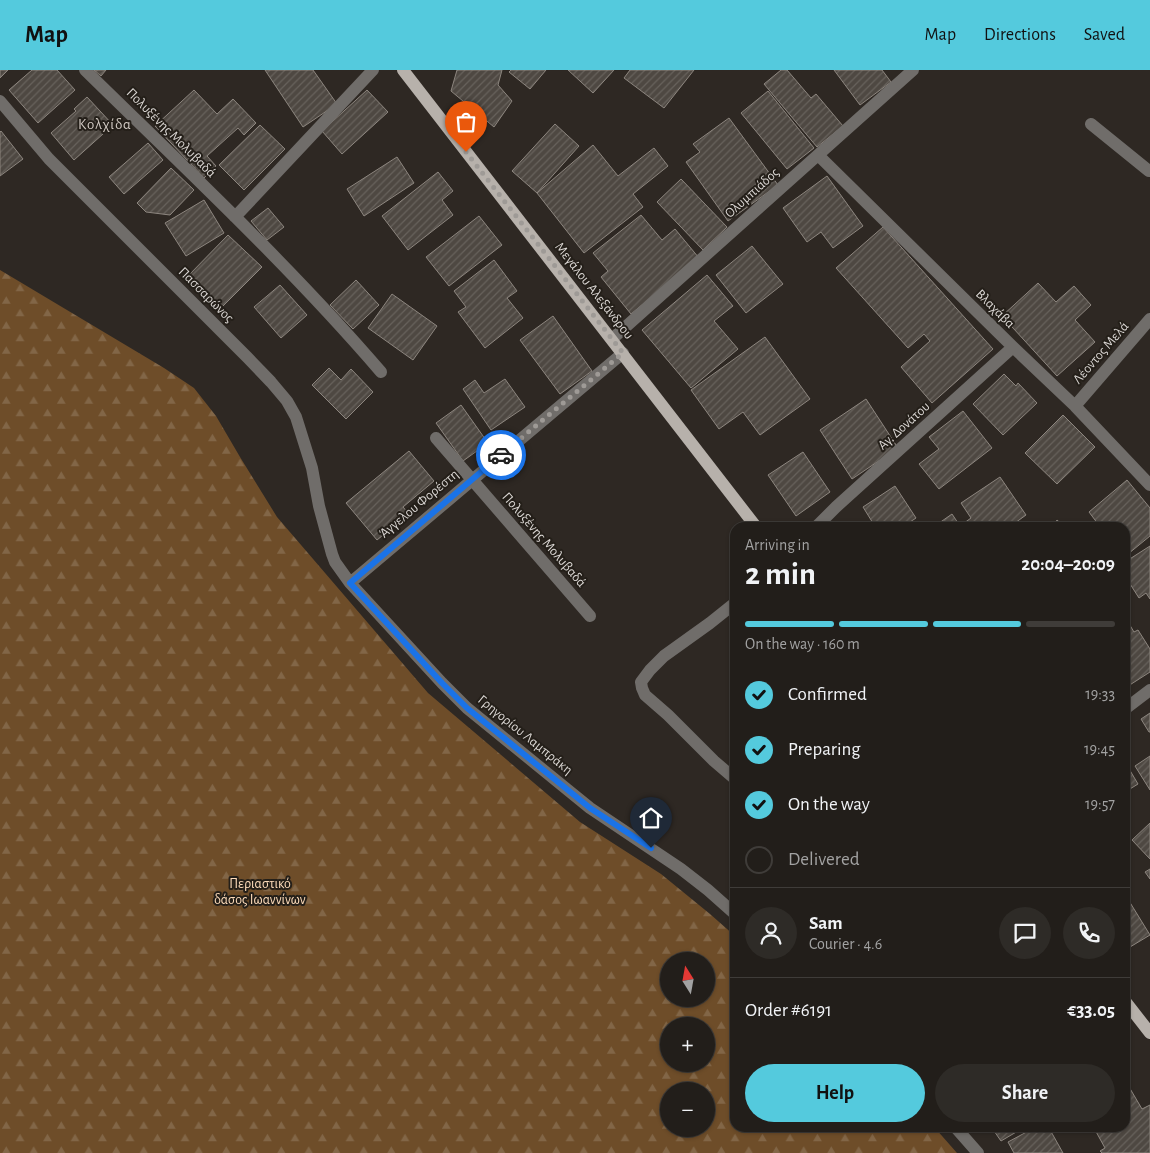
<!DOCTYPE html>
<meta charset="utf-8">
<style>
:root{--surface:#221e1a;--page:#2e2b27;--text:#f1f3f6;--muted:#a2a2a2;--line:#3f3c39;--accent:#54cadd}
body{margin:0;font-family:"Alegreya Sans",sans-serif;background:var(--page);color:var(--text);height:100vh;display:flex;flex-direction:column;font-size:19px;white-space:nowrap}
*{box-sizing:border-box;margin:0}
p{font-size:16px;color:var(--muted)}
.icon{flex:none;width:28px;height:28px;fill:none;stroke:currentColor;stroke-width:2;stroke-linecap:round;stroke-linejoin:round}
.map{position:relative;flex:1;overflow:hidden}
.details{position:absolute;left:730px;top:452px;width:400px;height:610px;display:flex;flex-direction:column;background:var(--surface);border-radius:15px;box-shadow:0 1px 4px #0004,0 0 0 1px var(--line)}
.details>*{flex:none}
.needle{width:32px;rotate:349deg}
.fabs{position:absolute;left:660px;top:882px;display:grid;gap:10px}
.fabs a{display:grid;place-items:center;width:55px;height:55px;border-radius:50%;background:var(--surface);box-shadow:0 1px 4px #0004,0 0 0 1px var(--line);font-size:25px}
.pin{position:absolute;display:grid;place-items:center;width:42px;height:42px;color:#fff;margin:-51px -21px;border-radius:50% 50% 50% 0;rotate:-45deg;box-shadow:0 0 5px #0007}
.pin .icon{rotate:45deg}
.courier{position:absolute;display:grid;place-items:center;width:50px;height:50px;margin:-25px;border:4px solid #1a73e8;border-radius:50%;background:#fff;color:#222;box-shadow:0 1px 6px #0007}
.overview em{font-style:normal;font-weight:600}
.overview div{display:flex;flex-direction:column-reverse}
.overview{display:flex;align-items:center;justify-content:space-between;height:85px;padding:0 15px}
h1{font-size:32px;font-weight:600;line-height:38px}
.bar{display:grid;grid-template-columns:repeat(4,1fr);gap:8px 5px;align-content:center;height:60px;padding:0 15px}
.bar i{height:6px;border-radius:4px;background:var(--line)}
.bar .current{background:var(--accent)}
.bar p{grid-column:span 4}
.line{display:flex;align-items:center;gap:12px;padding:0 15px;border-top:1px solid var(--line)}
.line div{flex:1}
.round{display:grid;place-items:center;flex:none;width:52px;height:52px;border-radius:26px;background:var(--page)}
ol{padding:0 15px;list-style:none}
li{display:flex;align-items:center;gap:15px;height:55px}
li p{margin-inline-start:auto}
li .icon{padding:5px;border-radius:50%;background:var(--accent);color:#111;stroke-width:4}
li:last-child{color:var(--muted)}
li i{width:28px;height:28px;border:2px solid var(--line);border-radius:50%}
.action{display:flex;gap:10px;margin-top:auto;padding:10px 15px}
.action a{flex:1;height:58px;border-radius:30px;background:var(--accent);color:#111;font-size:20px;font-weight:600;line-height:58px;text-align:center}
.action a+a{background:var(--page);color:var(--text)}
header{display:flex;align-items:center;gap:30px;box-sizing:border-box;height:70px;padding:0 25px;background:var(--accent);color:#111}
header strong{font-size:24px}
nav{display:flex;gap:28px;margin-inline-start:auto;font-size:18px}
.map>svg:first-child{display:block}
.forest{fill:url(#forest-firs);fill-rule:evenodd}
.building{fill:url(#building-hatch);stroke:#8d867f}
.lines{fill:none;stroke-linecap:round;stroke-linejoin:round}
.minor{stroke:#706d6a;stroke-width:12}
.major{stroke:#b7b1ab;stroke-width:12}
.done{stroke:#9e9a96;stroke-width:5;stroke-dasharray:0 9}
.route{stroke:#1a73e8;stroke-width:6}
.labels{text-anchor:middle;dominant-baseline:central;stroke-width:4;stroke-linejoin:round;paint-order:stroke}
.street-label{font-size:14px;fill:#dbd7d4;stroke:#241f19}
.park-label{font-size:14px;fill:#fdb;stroke:#241f19}
.neighbourhood-label{font-size:15px;letter-spacing:1px;fill:#d3cbc4;stroke:#241f19}
</style>
<header>
<strong>Map</strong>
<nav><a>Map</a><a>Directions</a><a>Saved</a></nav>
</header>
<div class="map">
<svg width="1150" height="1083" viewBox="0 0 1150 1083">
<defs>
<pattern id="forest-firs" width="22" height="20" patternUnits="userSpaceOnUse" patternTransform="scale(1.25)"><rect width="22" height="20" fill="#6e4d29"/><path d="M5 1l3.5 6h-7zM16 11l3.5 6h-7z" fill="#826647"/></pattern>
<pattern id="building-hatch" width="6" height="6" patternUnits="userSpaceOnUse" patternTransform="scale(1.25)"><rect width="6" height="6" fill="#4e4842"/><path d="M-1 1l2-2M0 6l6-6M5 7l2-2" fill="none" stroke="#67625c"/></pattern>
</defs>
<rect width="100%" height="100%" fill="#2e2823"/>
<path class="forest" d="M0,200L164,298L194,318L216,346L240,387L277,447L428,623L580,752L661,804L710,844L735,866V1058H935L957,1083H0ZM669,891H706V929H669ZM669,956H706V994H669ZM669,1021H706V1059H669Z"/>
<path class="building" d="M0,0H8L0,8Z
M32,0H57L75,20L38,53L9,20Z
M94,0H106L101,6Z
M265,0H313L337,34L303,57Z
M457,0H502L498,15L512,31L494,57L451,21Z
M511,0H546L530,19L509,2Z
M568,0H614L593,23Z
M630,0H694L664,38L624,8Z
M781,0H787L811,28L816,24L843,56L817,77L764,14Z
M834,0H882L891,12L860,35Z
M194,20L217,44L233,29L256,53L244,65L238,58L207,86L216,96L204,108L155,56Z
M367,20L388,42L342,84L322,61Z
M768,21L814,78L787,99L741,43Z
M87,27L113,55L74,90L51,63L76,41L74,39Z
M729,48L778,115L728,151L686,92L700,82L693,74Z
M555,54L579,76L537,123L512,101Z
M260,55L285,79L244,120L219,95Z
M1,61L23,89L0,106V62Z
M148,73L163,90L124,124L109,107Z
M593,75L618,106L654,78L668,96L633,124L643,137L584,183L537,123Z
M397,87L414,113L364,146L347,119Z
M171,98L194,120L170,145L146,142L137,133Z
M438,102L453,121L442,130L453,145L408,180L382,146Z
M827,106L863,156L833,178L821,162L807,172L783,138Z
M681,109L727,157L703,180L657,132Z
M204,130L224,163L186,186L165,153Z
M268,138L284,157L267,170L251,151Z
M641,145L662,170L675,159L699,188L631,244L601,207L608,201L593,183Z
M479,146L502,175L449,216L426,187Z
M883,157L993,279L932,333L901,297L930,271L924,264L908,278L836,198Z
M228,165L262,197L221,238L188,206Z
M752,176L783,214L746,243L716,205Z
M494,190L517,221L507,228L523,248L485,278L458,242L466,237L454,221Z
M707,205L733,236L714,251L738,279L691,318L642,260Z
M356,210L379,235L353,259L330,235Z
M1038,213L1056,232L1074,216L1091,235L1075,250L1095,272L1057,306L1002,246Z
M280,215L307,245L281,268L254,237Z
M392,224L437,256L413,290L368,258Z
M553,246L592,301L560,324L520,270Z
M765,267L810,329L760,365L743,342L719,359L691,320Z
M329,298L341,310L351,299L373,322L346,349L312,315Z
M1004,304L1016,316L1018,313L1037,333L1003,365L973,334Z
M505,309L525,337L491,360L463,319L475,310L484,323Z
M866,329L898,378L852,409L820,360Z
M461,335L488,373L463,391L436,353Z
M963,341L992,378L939,419L919,394L939,379L929,367Z
M1063,345L1095,377L1057,414L1025,383Z
M409,381L434,411L403,437L409,444L377,470L346,433Z
M803,382L830,422L796,446L768,405Z
M1000,407L1026,445L1008,458H932L952,444L960,456L971,448L961,433Z
M1127,410L1150,438V466L1128,484L1125,481V458H1101L1089,442Z
M895,416L916,448L901,458H876L863,437Z
M1057,450L1066,458H1051Z
M1150,476V529L1146,523L1139,528L1125,506V492Z
M1125,547L1134,562L1138,560L1150,579V602L1125,618Z
M1150,643V662H1149L1141,649Z
M1150,686V720L1135,696Z
M1125,692L1138,714L1125,722Z
M1150,753V789L1132,770Z
M1150,799V809L1145,802Z
M1125,826H1126L1150,865L1125,880Z
M1125,1010L1142,1039L1150,1035V1083H1102L1100,1081L1105,1078L1094,1058H1125Z
M992,1058H1023L1001,1071Z
M1034,1058H1049L1063,1083H1014L1008,1072Z"/>
<g class="lines">
<path class="minor" d="M85,0C186,99 289,195 381,302
M0,31L49,89L247,287L271,312L287,331L296,347L312,398L319,436L332,484L335,492L350,513L442,613L467,638L590,738L681,799L708,820L735,844
M1091,54L1149,101L1150,100
M818,85L1013,277L1075,336L1150,415
M235,147L373,0
M612,269L913,0
M1075,336L1150,249
M436,368L590,546
M815,458L836,437L1013,277
M350,513L623,283
M735,533L710,553L664,586L650,600L641,612L642,618L645,625L668,645L714,691L735,709
M1125,639L1150,620
M956,1058L978,1083"/>
<path class="major" d="M403,0L757,458
M1125,931L1150,963"/>
</g>
<g class="lines">
<path class="done" d="M466,82L623,283L501,385"/>
<path class="route" d="M501,385L350,513L442,613L467,638L590,738L651,778"/>
</g>
<g class="labels">
<g class="street-label">
<text transform="translate(171 63) rotate(45)">Πολυξένης Μολυβαδά</text>
<text transform="translate(752 123) rotate(-42)">Ολυμπιάδος</text>
<text transform="translate(594 221) rotate(52)">Μεγάλου Αλεξάνδρου</text>
<text transform="translate(206 225) rotate(45)">Πασσαρώνος</text>
<text transform="translate(995 239) rotate(45)">Βλαχάβα</text>
<text transform="translate(1101 283) rotate(-49)">Λέοντος Μελά</text>
<text transform="translate(904 356) rotate(-42)">Αγ. Δονάτου</text>
<text transform="translate(419 434) rotate(-40)">Άγγελου Φορέστη</text>
<text transform="translate(544 470) rotate(49)">Πολυξένης Μολυβαδά</text>
<text transform="translate(525 665) rotate(39)">Γρηγορίου Λαμπράκη</text>
</g>
<g class="park-label">
<text x="260" y="814">Περιαστικό<tspan x="260" dy="16">δάσος Ιωαννίνων</tspan></text>
</g>
<g class="neighbourhood-label">
<text x="105" y="54">Κολχίδα</text>
</g>
</g>
</svg>
<div class="fabs">
<a><svg class="needle" viewBox="-14 -14 28 28"><path d="M0-13l5 13h-10z" fill="#e53935"/><path d="M0 13l5-13h-10z" fill="#a2a2a2"/></svg></a>
<a>+</a>
<a>−</a>
</div>
<div class="pin" style="left:466px;top:82px;background:#ea580c"><svg class="icon" aria-label="bag" viewBox="0 0 24 24"><path d="M5 8h14l-1 12H6zM9 8a3 3 0 0 1 6 0"/></svg></div>
<div class="pin" style="left:651px;top:778px;background:#1f2937"><svg class="icon" aria-label="home" viewBox="0 0 24 24"><path d="M3 11l9-7 9 7M6 9v11h12V9"/></svg></div>
<div class="courier" style="left:501px;top:385px"><svg class="icon" aria-label="car" viewBox="0 0 24 24"><path d="M5 17H2v-5l4-1 3-4h7l3 4 3 1v5h-3M9 17h6M6 11h13"/><circle cx="7" cy="17" r="2"/><circle cx="17" cy="17" r="2"/></svg></div>
<section class="details">
<div class="overview"><div><h1>2 min</h1><p>Arriving in</p></div><em>20:04–20:09</em></div>
<div class="bar"><i class="current"></i><i class="current"></i><i class="current"></i><i></i><p>On the way · 160 m</p></div>
<ol>
<li><svg class="icon" aria-label="check" viewBox="0 0 24 24"><path d="M5 12l5 5 9-10"/></svg>Confirmed<p>19:33</p></li>
<li><svg class="icon" aria-label="check" viewBox="0 0 24 24"><path d="M5 12l5 5 9-10"/></svg>Preparing<p>19:45</p></li>
<li><svg class="icon" aria-label="check" viewBox="0 0 24 24"><path d="M5 12l5 5 9-10"/></svg>On the way<p>19:57</p></li>
<li><i></i>Delivered</li>
</ol>
<div class="line" style="height:90px"><a class="round"><svg class="icon" aria-label="person" viewBox="0 0 24 24"><circle cx="12" cy="8" r="4"/><path d="M4 21q1-7 8-7t8 7"/></svg></a><div><b>Sam</b><p>Courier · 4.6</p></div><a class="round"><svg class="icon" aria-label="chat" viewBox="0 0 24 24"><path d="M4 5h16v11H9l-5 4z"/></svg></a><a class="round"><svg class="icon" aria-label="phone" viewBox="0 0 24 24"><path d="M5 4h4l2 5-3 2q2 4 5 5l2-3 5 2v4C11 20 4 13 5 4z"/></svg></a></div>
<div class="line" style="height:65px"><div>Order #6191</div><b>€33.05</b></div>
<div class="action"><a>Help</a><a>Share</a></div>
</section>
</div>
